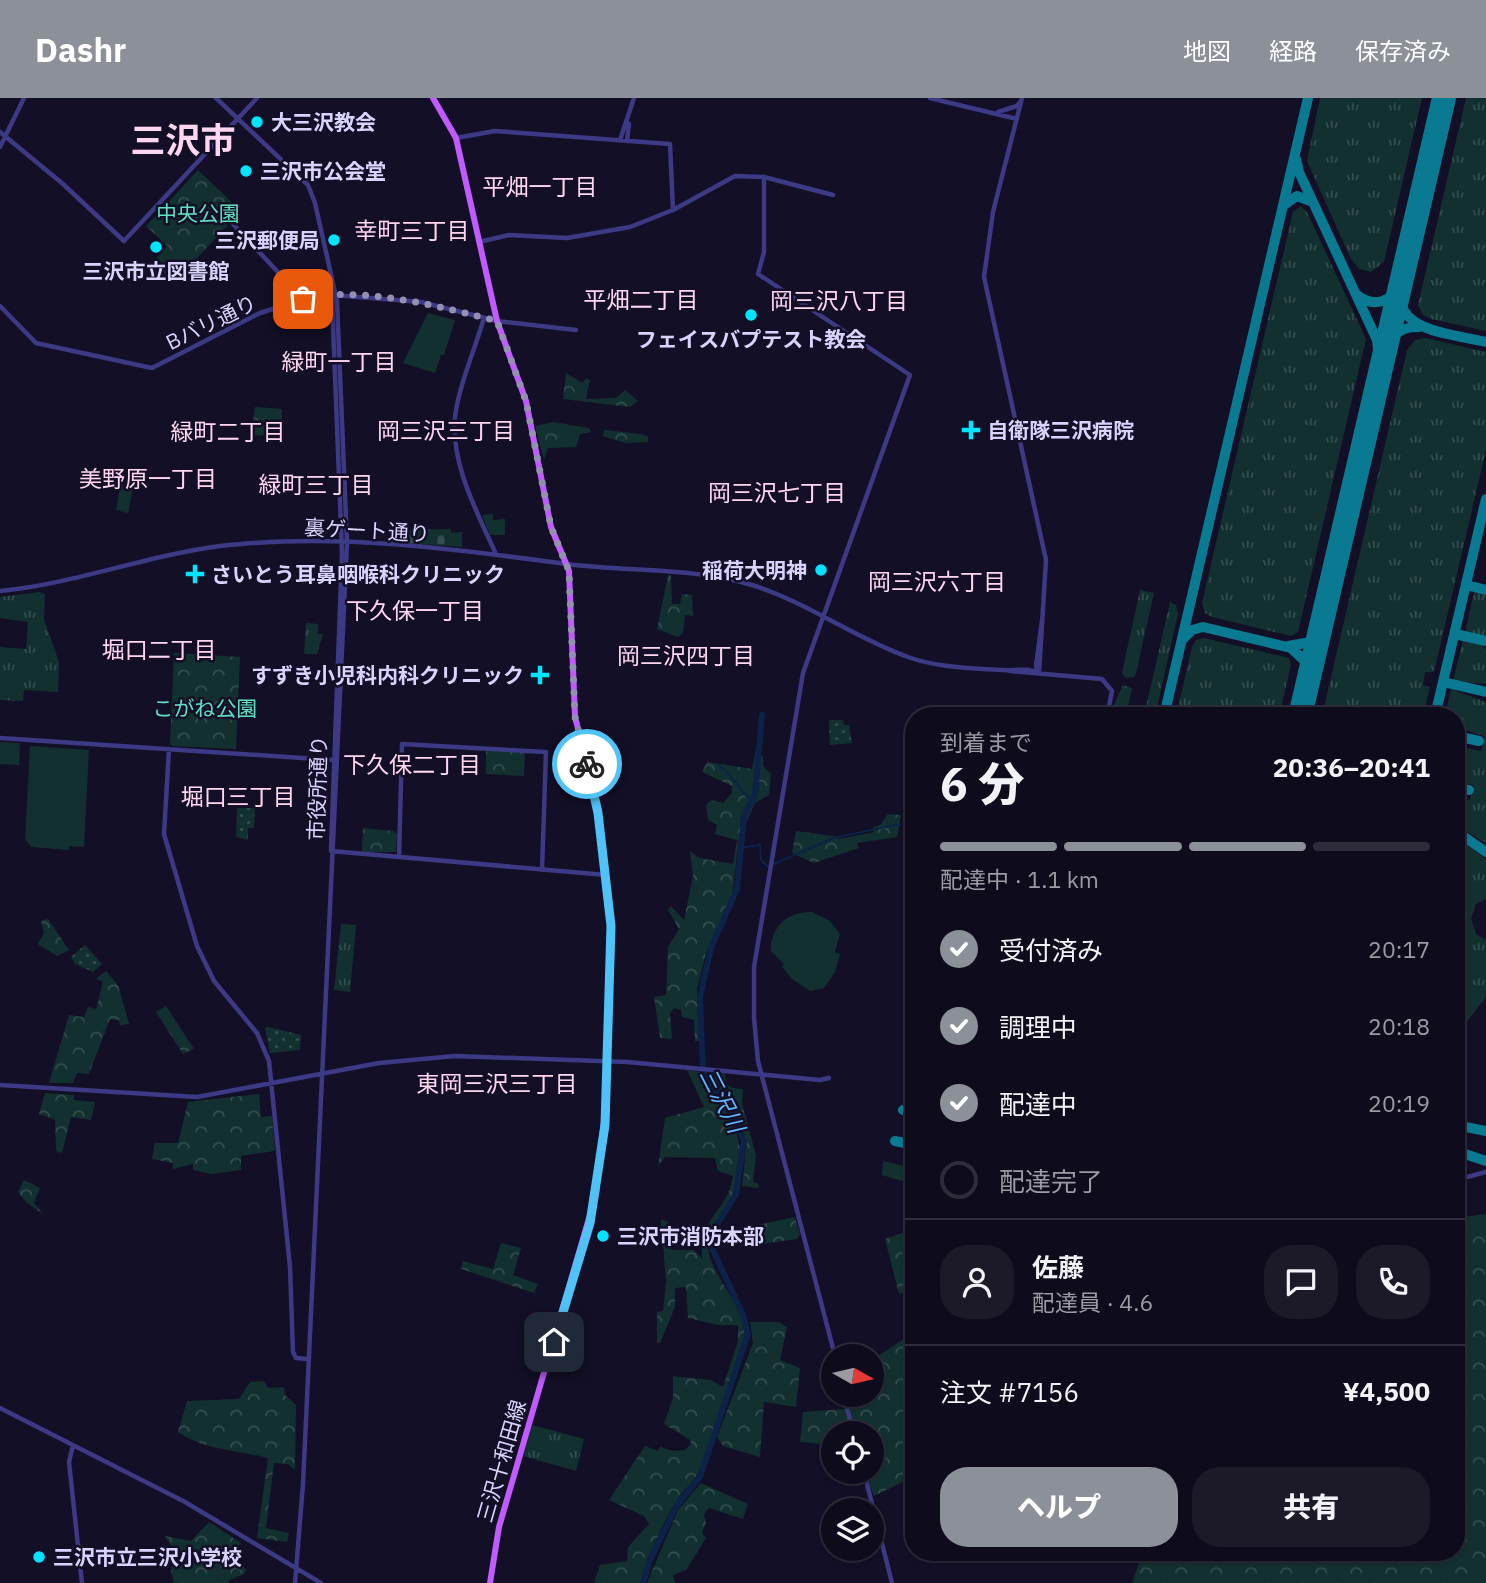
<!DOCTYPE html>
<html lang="ja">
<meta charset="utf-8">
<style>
:root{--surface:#0e0b1c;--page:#1c1929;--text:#f1f3f6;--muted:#9b9ba3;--line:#2e2b3b;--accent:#8c9099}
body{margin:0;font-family:"IBM Plex Sans","Noto Sans JP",sans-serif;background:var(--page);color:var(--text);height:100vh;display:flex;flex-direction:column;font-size:26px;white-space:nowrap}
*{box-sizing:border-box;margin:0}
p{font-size:23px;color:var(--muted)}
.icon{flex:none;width:38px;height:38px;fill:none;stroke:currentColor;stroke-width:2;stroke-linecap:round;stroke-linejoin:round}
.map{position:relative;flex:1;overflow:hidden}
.panel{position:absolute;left:905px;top:609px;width:560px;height:854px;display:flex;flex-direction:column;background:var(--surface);border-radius:28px;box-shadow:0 2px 5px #0004,0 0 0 2px var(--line)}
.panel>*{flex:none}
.needle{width:46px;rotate:98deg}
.controls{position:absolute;left:821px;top:1246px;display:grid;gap:14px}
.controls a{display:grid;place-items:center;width:63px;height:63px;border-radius:50%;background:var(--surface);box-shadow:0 2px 5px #0004,0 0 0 2px var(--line);font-size:35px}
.pin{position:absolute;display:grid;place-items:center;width:60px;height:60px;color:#fff;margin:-30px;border-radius:14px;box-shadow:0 4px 10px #0006}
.courier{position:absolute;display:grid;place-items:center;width:70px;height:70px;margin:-35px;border:5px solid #4fc3f7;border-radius:50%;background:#fff;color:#222;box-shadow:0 2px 9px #0007}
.headline em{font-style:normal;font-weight:800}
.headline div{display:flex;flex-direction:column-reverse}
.headline{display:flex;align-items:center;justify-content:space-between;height:119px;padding:0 35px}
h1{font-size:46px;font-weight:800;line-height:52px}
.bar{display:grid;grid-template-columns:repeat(4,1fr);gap:10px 7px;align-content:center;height:84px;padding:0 35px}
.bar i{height:9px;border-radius:5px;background:var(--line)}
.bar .selected{background:var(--accent)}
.bar p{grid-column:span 4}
.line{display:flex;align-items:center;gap:18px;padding:0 35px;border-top:2px solid var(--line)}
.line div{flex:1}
.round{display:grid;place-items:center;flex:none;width:74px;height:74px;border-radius:28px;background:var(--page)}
ol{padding:0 35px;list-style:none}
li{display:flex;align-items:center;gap:21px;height:77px}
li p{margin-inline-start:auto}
li .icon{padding:7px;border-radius:50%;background:var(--accent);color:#fff;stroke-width:4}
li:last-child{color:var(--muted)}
li i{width:38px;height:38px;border:4px solid var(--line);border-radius:50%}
.action{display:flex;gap:14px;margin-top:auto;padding:14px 35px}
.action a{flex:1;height:80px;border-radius:28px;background:var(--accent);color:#fff;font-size:28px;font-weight:800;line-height:80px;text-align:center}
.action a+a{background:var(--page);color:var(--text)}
header{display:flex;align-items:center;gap:42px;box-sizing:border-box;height:98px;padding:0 35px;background:var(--accent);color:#fff}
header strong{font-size:33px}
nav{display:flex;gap:38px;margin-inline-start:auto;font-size:24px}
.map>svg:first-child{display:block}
.grass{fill:url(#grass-tufts)}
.forest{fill:url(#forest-crowns)}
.cemetery{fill:url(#cemetery-stones)}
.garden{fill:url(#garden-dots)}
.pitch{fill:#12302f}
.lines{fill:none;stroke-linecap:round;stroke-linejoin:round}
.stream{stroke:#0c2248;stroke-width:2}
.river{stroke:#0c2248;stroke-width:6}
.taxiway{stroke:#0a7a92;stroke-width:10}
.runway{stroke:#0a7a92;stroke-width:24}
.minor{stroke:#3d3a85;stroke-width:4.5}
.major{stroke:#c25bff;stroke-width:6}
.done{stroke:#948fb3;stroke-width:7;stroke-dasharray:0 12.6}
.route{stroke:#4fc3f7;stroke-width:9}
.poi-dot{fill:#00e5ff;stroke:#130f26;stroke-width:2.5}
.labels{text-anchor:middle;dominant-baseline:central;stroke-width:5;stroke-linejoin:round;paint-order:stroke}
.poi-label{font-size:21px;font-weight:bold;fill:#d9d4ff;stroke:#130f26;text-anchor:start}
.park-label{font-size:21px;fill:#5fe0c0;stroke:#130f26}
.street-label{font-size:21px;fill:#d9d4ff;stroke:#130f26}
.neighbourhood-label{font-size:23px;fill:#ffd6f0;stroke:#130f26}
.water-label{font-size:23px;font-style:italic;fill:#62b6ff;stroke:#130f26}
.town-label{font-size:35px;font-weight:bold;fill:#ffd6f0;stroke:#130f26}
</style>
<header>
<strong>Dashr</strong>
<nav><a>地図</a><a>経路</a><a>保存済み</a></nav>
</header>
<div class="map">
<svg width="1486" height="1485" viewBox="0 0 1486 1485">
<defs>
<pattern id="grass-tufts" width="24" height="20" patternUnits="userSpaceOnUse" patternTransform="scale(1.75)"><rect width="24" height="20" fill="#12302f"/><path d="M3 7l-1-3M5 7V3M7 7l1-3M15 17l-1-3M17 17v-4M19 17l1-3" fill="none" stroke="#344d4e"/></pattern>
<pattern id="forest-crowns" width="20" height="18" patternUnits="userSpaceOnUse" patternTransform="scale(1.75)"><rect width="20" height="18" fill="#12302f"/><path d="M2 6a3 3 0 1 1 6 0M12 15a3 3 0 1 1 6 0" fill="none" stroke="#344d4e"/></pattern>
<pattern id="cemetery-stones" width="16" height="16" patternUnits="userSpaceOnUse" patternTransform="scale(1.75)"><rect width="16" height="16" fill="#12302f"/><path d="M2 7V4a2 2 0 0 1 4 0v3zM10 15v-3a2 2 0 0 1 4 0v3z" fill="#344d4e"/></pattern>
<pattern id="garden-dots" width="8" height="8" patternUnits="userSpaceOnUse" patternTransform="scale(1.75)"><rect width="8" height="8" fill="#12302f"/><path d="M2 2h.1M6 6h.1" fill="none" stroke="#344d4e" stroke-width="1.8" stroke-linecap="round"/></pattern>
</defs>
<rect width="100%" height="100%" fill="#130f26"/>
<path class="grass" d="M1320,0H1422L1384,164L1371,174L1359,171L1351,161L1307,63Z
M1466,0H1486V233L1431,221L1423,217L1418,207Z
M1301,108L1308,116L1366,241L1298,534L1291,538L1212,519L1205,515L1202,505L1293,114Z
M1426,240L1486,254V352L1434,574H1425L1423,587L1430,589L1423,618H1322L1407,252L1415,242Z
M1140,492L1154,495L1136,575L1134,579L1126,580L1122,575Z
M40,494L45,496L44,521L59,564L58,594L24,592L23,603L0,602V549L26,551L28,524L0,520V499Z
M1474,494L1486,497V536L1482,539L1465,535Z
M1170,504L1176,507L1178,516L1155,618H1144Z
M306,525L318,526V536H323L317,556H304Z
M1204,540L1289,560L1291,567L1279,618H1176L1192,549L1196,542Z
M1463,542L1481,546L1486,552V586L1453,583Z
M1123,587L1132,590L1126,618H1109Z
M1451,591L1486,604V745L1456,727V699L1470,702L1473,687L1456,683V644L1461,649L1481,653L1485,638L1464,632L1456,635V618H1445Z
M0,644L20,645L19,667L0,666Z
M1456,739L1486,761V801L1476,806L1471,820L1476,836L1486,842V899L1456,938Z
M341,826L356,827L350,894L334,892Z
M883,1063L913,1070V1086L882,1077Z
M532,1327L584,1341L576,1373L523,1358Z"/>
<path class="forest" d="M198,72L241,113L174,185L153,164L167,148L146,128Z
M566,275L583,285L586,280L590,282L586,301L616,300L625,292L638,303L630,309L563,301Z
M255,309L282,311V336L251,338Z
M553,324L589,330L591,334L580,336L576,349L548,350L544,362L535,328Z
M604,332L641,336L648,339V344L625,345L603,338Z
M668,477H671L672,506H680L682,496L692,497L693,518L685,517L683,535L678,539L657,531Z
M174,555L240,559L236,651L172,648L170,645Z
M757,647L758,657L763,658V668L771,676L769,697L755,705L747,723H741L732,799L706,855L697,891L699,943H695L694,922L682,919L681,912L674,910L670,915L672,941L660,940L654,899L666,897L668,849L679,831L668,812L671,808L684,822L693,778L690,753L699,760L733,766L737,742L715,736L717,727L708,722L706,707L711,702L723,705L732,695V688L702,674L707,664L752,671Z
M486,652L525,655L524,678L486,676Z
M888,716L901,717L897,739L857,745L859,750L814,765L792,755L796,733L834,738L839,741L874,734L873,729L880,727Z
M363,730L393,733L397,736L396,754H362Z
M48,821L69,852L57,858L38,846L44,835L41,823Z
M106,873L118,887L129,926L120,927L119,922L110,921L89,976L77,975L73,985H49L69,917L84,919L88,909L96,911L103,884L96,881Z
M166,908L194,951L183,956L156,914Z
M687,972L701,974L703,990H711C739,1022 750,1063 732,1103C726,1116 713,1125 709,1139C700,1173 753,1208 744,1248C738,1280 714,1343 699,1373C694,1384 683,1392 677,1402C662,1426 648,1458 641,1485H594L600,1467L627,1463L628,1449L649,1426L644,1418L609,1402L645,1348L658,1353L660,1349L673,1353L685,1352L691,1346L690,1342L664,1326L673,1300V1278L711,1282L723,1289L738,1243V1227H718L688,1220L686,1189L675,1190V1209L660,1245H657V1214L663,1213L666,1183L661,1121L668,1124L672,1152H694L702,1161C700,1114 727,1117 733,1078L718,1073L715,1060L665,1059L658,1068L665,1020L704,1009Z
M707,975L725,976L726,986L732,990L743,991L742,1005L756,1058L753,1084L759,1086L758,1090L742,1088C751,1020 742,1029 707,975Z
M45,995L74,997V1002L95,1004L91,1022L71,1019L62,1055L56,1053L55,1022L39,1016Z
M259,996L261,1019L272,1018L275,1053L241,1058V1072L211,1076L193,1072V1066L173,1071V1065L152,1061L155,1045H178L188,1004Z
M24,1082L40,1090L34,1105L44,1117L26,1104L18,1094Z
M1486,1116V1485H1132L1143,1454L1324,1457L1326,1454H1456V1120Z
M795,1119L800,1136L797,1141L742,1149L738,1131Z
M913,1131V1192L899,1196L885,1141Z
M501,1145L521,1150L513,1177L538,1186L534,1195L461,1171L463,1163L493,1171Z
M750,1224H778L787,1229L780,1262L800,1270L796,1309L764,1304L760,1359L723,1348L717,1339L753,1245Z
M913,1235V1275L908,1280L913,1288V1379L874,1398L865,1374H872V1335H833V1347L800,1344L803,1314L844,1311L841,1297H872V1262Z
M264,1283L268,1290L284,1289L285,1297L296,1307L295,1372L288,1366L274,1365L266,1430L289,1435L287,1444L257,1440L268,1360C237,1352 204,1352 178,1334L187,1303L239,1301L250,1284Z
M701,1385L748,1406L743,1421L709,1410L704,1416L706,1425L702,1435L706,1440L686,1472L673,1477L675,1485H647L678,1412Z
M209,1424L241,1445L233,1456L246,1472L244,1476L229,1482V1485H174L171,1473L174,1453L165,1438L191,1443Z"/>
<path class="cemetery" d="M451,431V435L462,434V449L408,445L407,432Z"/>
<path class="garden" d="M829,622H843L844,627H849L852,645L830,647Z
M237,710H255L254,730H248V742L236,739Z
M85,847L102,866L93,874L75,866L71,859Z
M268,929L301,937L300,952L270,955L265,930Z"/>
<path class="pitch" d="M428,215L455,222L444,257H441L435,275L403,265Z
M120,388L133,390L128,415L116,412Z
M493,416V422L505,421V437H490L482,417Z
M30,648L89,652L84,749L69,748V752L31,749L25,741Z
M812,814L830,823L840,836L835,854L840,856L835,874L824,890L810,893L792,881L782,869L784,866L771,853C770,829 788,813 812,814Z"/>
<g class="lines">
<path class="stream" d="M718,667L727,674L752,705
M740,750L760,747L761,762L768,769
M774,766L833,740L900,726"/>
<path class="river" d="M643,1485L650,1462L677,1407L700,1379L748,1236L743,1217L711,1148L712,1135L736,1096L744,1043L732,1014L703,973L700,899L711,850L737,791L744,718L755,697L762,617"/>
<path class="taxiway" d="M1296,61L1299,74L1377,242L1380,273
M1284,107L1297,98L1313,104
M1399,190C1395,235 1454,236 1486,244
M1357,197C1375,211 1393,203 1401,184
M1385,252C1392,236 1402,228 1419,229
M1466,487L1486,492
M1455,536L1486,543
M1183,541L1192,532L1203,529L1291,550L1306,564L1309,577
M1288,548L1311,544L1320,530
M1443,584L1486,594
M1164,618L1308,0
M1435,618L1486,401
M1456,638L1479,643
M1456,690L1469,692
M1456,733L1486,754
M910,980H914
M903,1012L914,1014
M1456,1027L1486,1033
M895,1043L914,1047
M1456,1053L1486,1063"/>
<path class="runway" d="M1300,618L1444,0"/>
<path class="minor" d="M216,0L308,87L315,105L337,203L347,445L303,1386L295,1485
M930,0L1017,21
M1022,0L993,114L984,179L1046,462L1039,575
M998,14L1017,8L1021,3
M0,34L63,86L124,143L257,0
M456,40L495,33L670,46L673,112
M620,42L634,0
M627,43L629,26
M0,49L24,0
M764,79L833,97
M233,126L303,201
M479,144L509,137L567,140L630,129L673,112L735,78L764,79V154L758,176L910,277L803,575L754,869V920L758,963L835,1258
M0,208L36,245L152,270L260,215L320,196L421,204L497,223L576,232
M484,220C475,251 459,287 455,319C451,366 476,412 495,454
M0,493C82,485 159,452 241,446C349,436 460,452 567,466C629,474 691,469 752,487C807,504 854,540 908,559C938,570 971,570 1003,572C1016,573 1026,569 1039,575
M1010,573L1102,581L1112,593L1107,618
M1039,575L1036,568L1043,515
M0,640L333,662
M169,651L164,736L197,848L214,883L257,935L269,963L290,1169L293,1254L296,1260L308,1261
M331,752L342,455L332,202L335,197
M331,753L606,777
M399,759L402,646L546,654L542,772
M0,987L197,999L379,965L455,958L627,964L820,982L829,980
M1456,1082L1486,1074
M844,1297L853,1335
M0,1310L185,1404L321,1485
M73,1347L69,1364L82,1485
M864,1374L892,1485"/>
<path class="major" d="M433,0L456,40L497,223L526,303L551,429L569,473L575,619L594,691L611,828L606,1004L596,1096L499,1429L490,1485"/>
</g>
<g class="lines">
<path class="done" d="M303,201C358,187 443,209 497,223L526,303L551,429L569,473L575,619L587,666"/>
<path class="route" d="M554,1244L590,1125L605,1027L611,828L598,715L587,666"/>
</g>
<g class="poi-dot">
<circle cx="257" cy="24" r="7"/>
<circle cx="246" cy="73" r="7"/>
<circle cx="334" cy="142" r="7"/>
<circle cx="156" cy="149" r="7"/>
<circle cx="751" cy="217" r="7"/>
<path d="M967.5 321.5h7v7h7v7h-7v7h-7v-7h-7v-7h7z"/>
<circle cx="821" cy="472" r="7"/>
<path d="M191.5 465.5h7v7h7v7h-7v7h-7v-7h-7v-7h7z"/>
<path d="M536.5 566.5h7v7h7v7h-7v7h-7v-7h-7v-7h7z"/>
<circle cx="603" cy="1138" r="7"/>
<circle cx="39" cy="1459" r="7"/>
</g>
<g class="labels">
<g class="poi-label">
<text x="271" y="24">大三沢教会</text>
<text x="260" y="73">三沢市公会堂</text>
<text x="320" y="142" text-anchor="end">三沢郵便局</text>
<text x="156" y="173" text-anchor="middle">三沢市立図書館</text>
<text x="751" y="241" text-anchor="middle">フェイスバプテスト教会</text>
<text x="987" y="332">自衛隊三沢病院</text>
<text x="807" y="472" text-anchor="end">稲荷大明神</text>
<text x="211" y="476">さいとう耳鼻咽喉科クリニック</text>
<text x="524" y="577" text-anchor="end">すずき小児科内科クリニック</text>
<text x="617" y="1138">三沢市消防本部</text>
<text x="53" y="1459">三沢市立三沢小学校</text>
</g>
<g class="park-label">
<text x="198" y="115">中央公園</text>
<text x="205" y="610">こがね公園</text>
</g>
<g class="street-label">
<text transform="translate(211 224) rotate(-26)">Bバリ通り</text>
<text transform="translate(367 432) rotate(3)">裏ゲート通り</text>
<text transform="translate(317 690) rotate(-88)">市役所通り</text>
<text transform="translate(501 1363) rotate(-74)">三沢十和田線</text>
</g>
<g class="neighbourhood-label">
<text x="540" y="88">平畑一丁目</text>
<text x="412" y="132">幸町三丁目</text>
<text x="641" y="201">平畑二丁目</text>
<text x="839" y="202">岡三沢八丁目</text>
<text x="339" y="263">緑町一丁目</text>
<text x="446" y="332">岡三沢三丁目</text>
<text x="228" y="333">緑町二丁目</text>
<text x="148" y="380">美野原一丁目</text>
<text x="316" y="386">緑町三丁目</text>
<text x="777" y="394">岡三沢七丁目</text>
<text x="937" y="483">岡三沢六丁目</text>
<text x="415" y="512">下久保一丁目</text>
<text x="159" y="551">堀口二丁目</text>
<text x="686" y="557">岡三沢四丁目</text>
<text x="412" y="666">下久保二丁目</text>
<text x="238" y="698">堀口三丁目</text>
<text x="497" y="985">東岡三沢三丁目</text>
</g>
<g class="water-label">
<text transform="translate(723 1002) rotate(63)">三沢川</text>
</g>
<g class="town-label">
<text x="183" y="42">三沢市</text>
</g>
</g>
</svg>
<div class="controls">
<a><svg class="needle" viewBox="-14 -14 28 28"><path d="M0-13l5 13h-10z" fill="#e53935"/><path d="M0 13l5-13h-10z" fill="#9b9ba3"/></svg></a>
<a><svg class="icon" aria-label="locate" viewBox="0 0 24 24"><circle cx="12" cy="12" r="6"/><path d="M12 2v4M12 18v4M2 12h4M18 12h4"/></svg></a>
<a><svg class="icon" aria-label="layers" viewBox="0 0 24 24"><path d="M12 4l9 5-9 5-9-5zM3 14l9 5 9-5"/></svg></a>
</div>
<div class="pin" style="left:303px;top:201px;background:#ea580c"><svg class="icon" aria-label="bag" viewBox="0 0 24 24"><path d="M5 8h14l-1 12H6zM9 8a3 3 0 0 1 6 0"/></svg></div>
<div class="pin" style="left:554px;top:1244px;background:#1f2937"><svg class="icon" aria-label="home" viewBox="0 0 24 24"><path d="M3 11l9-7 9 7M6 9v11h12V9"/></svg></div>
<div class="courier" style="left:587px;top:666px"><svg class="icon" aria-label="bike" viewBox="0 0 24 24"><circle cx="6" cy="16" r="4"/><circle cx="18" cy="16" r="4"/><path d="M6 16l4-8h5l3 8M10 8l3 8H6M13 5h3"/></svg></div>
<section class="panel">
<div class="headline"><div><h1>6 分</h1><p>到着まで</p></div><em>20:36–20:41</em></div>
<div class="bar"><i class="selected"></i><i class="selected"></i><i class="selected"></i><i></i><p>配達中 · 1.1 km</p></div>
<ol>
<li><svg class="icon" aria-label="check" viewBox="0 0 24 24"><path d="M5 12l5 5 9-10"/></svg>受付済み<p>20:17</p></li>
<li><svg class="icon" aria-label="check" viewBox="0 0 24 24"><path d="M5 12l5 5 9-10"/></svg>調理中<p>20:18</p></li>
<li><svg class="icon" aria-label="check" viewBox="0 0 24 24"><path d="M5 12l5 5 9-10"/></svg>配達中<p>20:19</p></li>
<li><i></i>配達完了</li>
</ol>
<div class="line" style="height:126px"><a class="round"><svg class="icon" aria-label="person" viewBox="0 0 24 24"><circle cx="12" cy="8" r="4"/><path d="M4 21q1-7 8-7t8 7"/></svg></a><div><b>佐藤</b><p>配達員 · 4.6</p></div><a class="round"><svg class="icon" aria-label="chat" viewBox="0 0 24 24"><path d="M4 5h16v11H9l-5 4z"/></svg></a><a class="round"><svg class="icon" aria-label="phone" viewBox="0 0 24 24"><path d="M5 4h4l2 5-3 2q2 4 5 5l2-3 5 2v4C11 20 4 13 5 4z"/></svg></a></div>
<div class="line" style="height:91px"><div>注文 #7156</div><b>¥4,500</b></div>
<div class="action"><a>ヘルプ</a><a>共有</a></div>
</section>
</div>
